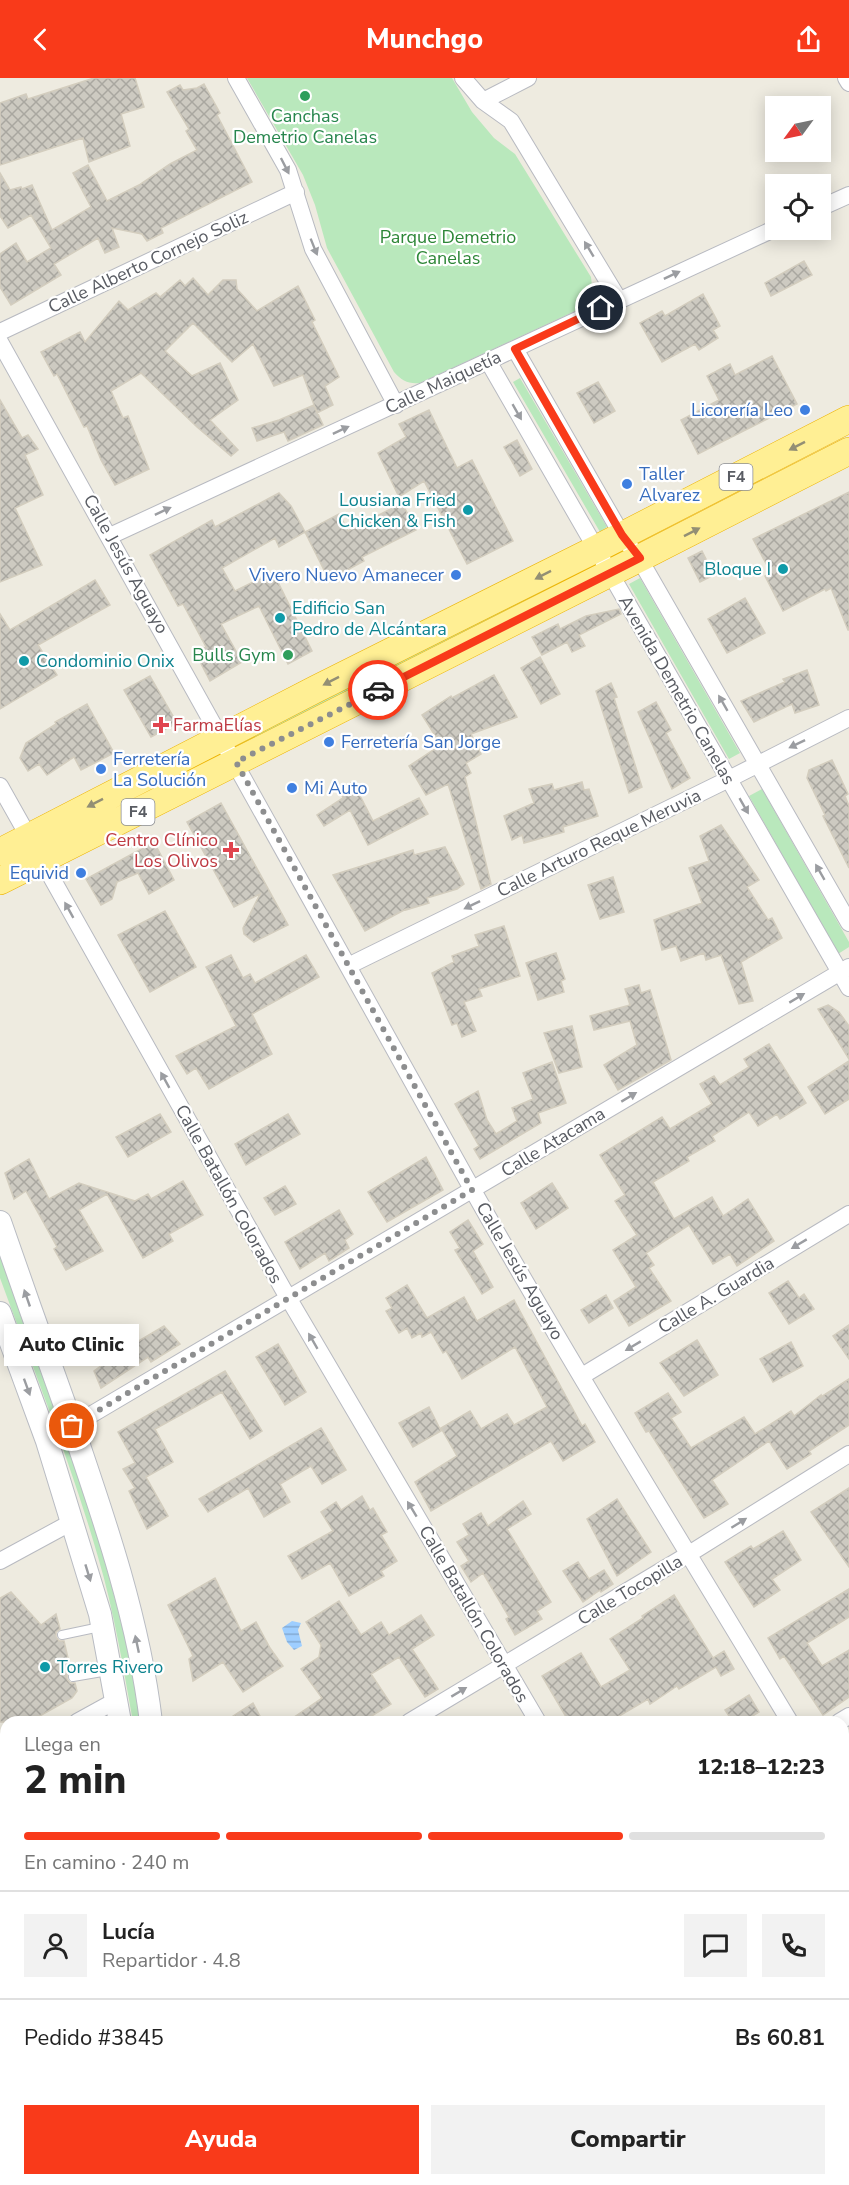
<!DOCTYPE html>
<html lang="es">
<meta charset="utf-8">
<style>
:root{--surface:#fff;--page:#f2f2f2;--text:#222;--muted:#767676;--line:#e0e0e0;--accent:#f93a1a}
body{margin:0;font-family:"Nunito Sans",sans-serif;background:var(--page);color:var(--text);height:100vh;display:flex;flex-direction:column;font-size:22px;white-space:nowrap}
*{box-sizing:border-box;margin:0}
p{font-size:20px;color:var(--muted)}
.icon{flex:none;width:33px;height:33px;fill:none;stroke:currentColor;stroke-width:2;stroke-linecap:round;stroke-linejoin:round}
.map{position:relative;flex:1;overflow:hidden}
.side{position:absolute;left:0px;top:1638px;width:849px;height:470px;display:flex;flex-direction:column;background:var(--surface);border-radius:18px 18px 0 0;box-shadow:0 3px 15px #0003}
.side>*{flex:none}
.needle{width:39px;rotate:237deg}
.controls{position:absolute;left:765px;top:18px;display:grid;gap:12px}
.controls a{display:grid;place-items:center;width:66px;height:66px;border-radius:0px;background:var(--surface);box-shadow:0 3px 15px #0003;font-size:30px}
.pin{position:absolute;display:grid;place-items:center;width:51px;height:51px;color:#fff;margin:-26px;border:3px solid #fff;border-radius:50%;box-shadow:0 2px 6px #0007}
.courier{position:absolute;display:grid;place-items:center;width:60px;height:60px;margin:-30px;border:4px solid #f93a1a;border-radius:50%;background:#fff;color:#222;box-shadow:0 2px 8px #0007}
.bubble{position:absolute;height:42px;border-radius:0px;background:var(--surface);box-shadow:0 3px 15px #0003;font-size:20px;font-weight:800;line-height:42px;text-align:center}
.summary em{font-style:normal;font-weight:800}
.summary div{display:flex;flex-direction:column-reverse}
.summary{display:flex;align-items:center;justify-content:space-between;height:102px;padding:0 24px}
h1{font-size:39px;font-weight:800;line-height:45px}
.bar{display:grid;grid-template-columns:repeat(4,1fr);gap:9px 6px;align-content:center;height:72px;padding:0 24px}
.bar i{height:8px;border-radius:4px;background:var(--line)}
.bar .active{background:var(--accent)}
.bar p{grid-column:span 4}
.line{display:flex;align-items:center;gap:15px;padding:0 24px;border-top:2px solid var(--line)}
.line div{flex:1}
.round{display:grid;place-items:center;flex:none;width:63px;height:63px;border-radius:0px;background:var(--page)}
.cta{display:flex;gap:12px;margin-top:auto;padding:12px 24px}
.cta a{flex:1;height:69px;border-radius:0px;background:var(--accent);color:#fff;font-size:24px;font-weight:800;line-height:69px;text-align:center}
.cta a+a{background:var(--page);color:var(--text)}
header{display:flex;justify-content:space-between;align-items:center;height:78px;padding:0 24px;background:var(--accent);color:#fff;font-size:27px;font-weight:800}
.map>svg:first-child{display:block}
.green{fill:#b9e8bc}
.water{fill:url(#water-rules)}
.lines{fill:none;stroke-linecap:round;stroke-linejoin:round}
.stream{stroke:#9eceff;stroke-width:5}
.building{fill:url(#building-cross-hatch);stroke:#d3cdbe;stroke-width:1.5}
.service-casing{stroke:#b8bac1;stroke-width:10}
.minor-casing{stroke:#b8bac1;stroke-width:18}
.secondary-casing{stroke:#b9bcc3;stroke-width:24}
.primary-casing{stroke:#fed748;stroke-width:27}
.trunk-casing{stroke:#edb300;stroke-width:28}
.service{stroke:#fff;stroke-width:8}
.minor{stroke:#fff;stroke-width:16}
.secondary{stroke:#fff;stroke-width:22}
.primary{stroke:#fff6a3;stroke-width:26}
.trunk{stroke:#ffef94;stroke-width:27}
.oneway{fill:#9b9da1}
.oneway2{fill:#938f74}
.done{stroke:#8d8e8f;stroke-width:6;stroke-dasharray:0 10.8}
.route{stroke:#f93a1a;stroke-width:8}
.leisure-dot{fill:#2e9e5b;stroke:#fff;stroke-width:2}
.shop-dot{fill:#3f7fe0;stroke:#fff;stroke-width:2}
.culture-dot{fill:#0f9aa8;stroke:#fff;stroke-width:2}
.health-dot{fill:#e0444e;stroke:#fff;stroke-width:2}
.labels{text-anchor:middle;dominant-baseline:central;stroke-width:4.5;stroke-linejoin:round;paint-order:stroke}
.shield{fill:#fff;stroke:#8b8d92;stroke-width:1.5}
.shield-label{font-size:16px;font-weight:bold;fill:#595c63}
.leisure-label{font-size:18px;fill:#27864d;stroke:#fff}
.park-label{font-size:18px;fill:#2d8637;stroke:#fff}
.street-label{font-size:18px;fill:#595c63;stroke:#fff}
.shop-label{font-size:18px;fill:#366cbe;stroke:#fff;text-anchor:start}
.culture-label{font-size:18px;fill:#0d838f;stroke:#fff;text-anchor:start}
.health-label{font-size:18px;fill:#be3a42;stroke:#fff;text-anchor:start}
</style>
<header><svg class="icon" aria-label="back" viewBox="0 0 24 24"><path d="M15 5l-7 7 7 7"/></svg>Munchgo<svg class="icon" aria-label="share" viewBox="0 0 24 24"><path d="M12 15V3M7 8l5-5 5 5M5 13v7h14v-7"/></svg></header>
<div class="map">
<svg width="849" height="2107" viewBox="0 0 849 2107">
<defs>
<pattern id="water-rules" width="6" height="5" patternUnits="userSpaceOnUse" patternTransform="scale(1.5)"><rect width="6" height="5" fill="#9eceff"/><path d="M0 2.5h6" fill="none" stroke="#84aad2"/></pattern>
<pattern id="building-cross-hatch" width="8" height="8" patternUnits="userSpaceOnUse" patternTransform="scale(1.5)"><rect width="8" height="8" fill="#cdcac1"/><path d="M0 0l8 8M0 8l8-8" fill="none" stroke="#a9a7a0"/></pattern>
</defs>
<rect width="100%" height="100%" fill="#eeebe0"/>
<path class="green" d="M247,0H452L472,34L494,60L515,76L591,199C593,212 591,218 584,229L420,305C408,306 402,303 394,294L327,170L315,127L303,97Z
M520,300L607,449L600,454L513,304Z
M588,486L591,492L241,669L237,662Z
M640,500L740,675L729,681L629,506Z
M762,711L849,864V869L838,876L749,718Z
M0,1178C40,1286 81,1394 111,1506C123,1551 135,1597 141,1644H133C123,1589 114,1533 98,1479C71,1385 34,1293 0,1200Z
M496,2102H610L599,2107H485Z"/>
<path class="water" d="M292,1543L301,1545L298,1552L302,1568L294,1572L287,1564L282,1550Z"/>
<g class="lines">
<path class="stream" d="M843,1962L849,1959
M532,2107L542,2102"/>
</g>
<path class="building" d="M94,0H135L144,29L121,36L130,68L89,84L83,60L0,87V25L26,16L28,21Z
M204,6L220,35L217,37L252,104L161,150L163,155L147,163L142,156L112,150L119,169L105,175L98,160L54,186L61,197L11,227L0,209V176L16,165L27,184L51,170L31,137L8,150L0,138V95L10,112L21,109L22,111L32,107L52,152L91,129L73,95L88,87L107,123L139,107L170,86L197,72L186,53L189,51L167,14L180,7L183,12L197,10Z
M804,183L812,197L771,218L765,205Z
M193,200L208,217L223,202H236L237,211L257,233L298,208L315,242L312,244L339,299L325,308L333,327L317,335L303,297L274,308L253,266L232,284L193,245L165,273L192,298L220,285L238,322L210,342L238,372L231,378L197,349L141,295L111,313L123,340L128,338L149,391L115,407L101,382L87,348L84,349L57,296L54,298L41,274L80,254L85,264L119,223L128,232L156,215L160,219L180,202L185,208Z
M703,216L720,248L713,252L718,260L699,272L695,266L662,284L640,245L662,233L665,238Z
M772,278L797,326L698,376L681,342L719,322L707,298L730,286L735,297Z
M598,304L615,333L594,345L577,315Z
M0,322L22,360L28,357L38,371L25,377L43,417L15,430L42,487L0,504Z
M314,327L323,347L288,363L284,354L257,363L252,350L279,342Z
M429,332L457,390L472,382L513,463L467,486L424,403L399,419L378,375L406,359L399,346Z
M517,362L532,391L520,398L504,369Z
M849,414V552H848L831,510L826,513L825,511L783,533L765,498L771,495L753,461Z
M279,415L291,428L305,454L279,469L275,460L222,490L235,513L273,494L312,573L288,586L259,528L221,546L242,584L210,603L195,574L206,569L183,526L178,528L150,477L212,442L215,449Z
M402,425L416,452L362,479L364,483L329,502L305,454L339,436L348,453Z
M702,473L714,497L700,504L688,480Z
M95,502L110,527L38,567L57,597L0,631V536L10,552Z
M745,520L765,555L727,575L708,541Z
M619,531L621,536L579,557L585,568L572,574L567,564L542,577L532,559L558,546L560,551L586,538Z
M540,579L560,616L541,626L521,590Z
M807,592L819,627L795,635L792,626L754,644L741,623L785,604L783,601Z
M494,597L517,639L471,656L481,676L466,685L471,695L465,699L491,806L481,811L448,706L426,717L409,688L441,667L422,637L451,618L452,620Z
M150,598L177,645L151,659L124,612Z
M611,605L617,619L614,620L642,709L629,715L596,613Z
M656,624L671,652L666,655L690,700L672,711L638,634Z
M87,626L114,675L81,692L74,679L47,697L39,686L28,693L20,680L26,665L56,646L55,644Z
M832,682L848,716L845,718L849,728V790L823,738L825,737L807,700L809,692Z
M353,704L373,743L419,720L428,736L368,767L350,732L324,748L317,737L343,720L339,711Z
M582,704L584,712L589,711L598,738L563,749L564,754L524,765L522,757L512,762L504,738L534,725L529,711L552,706L554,712Z
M221,725L288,847L254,864L244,856L243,850L260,816L234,829L187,744Z
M721,747L759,802L747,809L768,842L772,840L782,860L741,884L753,923L739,926L721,877L706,882L704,875L681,883L676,868L662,872L654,842L702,825L689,790L709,783L700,758Z
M154,764L174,802L149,816L138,795L117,804L112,821L101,827L86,801Z
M445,769L464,806L457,811L427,820L429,825L406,832V831L365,853L333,797L413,772L414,777Z
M613,799L624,834L600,841L588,807Z
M165,833L196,889L150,914L118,857Z
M504,848L520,898L479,911L482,918L464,924L476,953L462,959L457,945L452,947L432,895L454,884L452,878L479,868L475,857Z
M556,875L565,901L561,903L564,914L538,922L526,885Z
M231,877L243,900L250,896L255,905L306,877L319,899L252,936L272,976L209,1011L196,990L187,996L176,978L236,948L206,889Z
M639,907L641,915L650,912L671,982L618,1012L604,987L637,967L630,943L594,952L590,938L630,927L625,911Z
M828,927L839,934L849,948V981L818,931Z
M572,948L582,989L559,995L544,955Z
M769,966L806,1025L780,1041L777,1036L758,1048L749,1034L712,1058L715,1063L687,1079L689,1083L653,1104L674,1141L712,1119L723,1138L748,1121L774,1163L737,1188L730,1176L713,1186L689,1147L646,1175L654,1187L649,1190L671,1223L629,1248L614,1223L636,1209L613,1172L637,1157L615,1123L625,1117L600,1077L662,1039L670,1051L712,1026L700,1006L714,998L720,1007L749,989L744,981Z
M849,983V1021L825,1036L808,1009Z
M552,984L566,1025L538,1035L541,1045L480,1081L474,1071L479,1068L455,1026L478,1013L487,1042L496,1056L517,1043L512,1030L533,1021L523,995Z
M160,1036L171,1054L128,1079L116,1059Z
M288,1036L300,1056L246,1087L235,1066Z
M426,1079L443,1112L387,1144L368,1114Z
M29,1081L49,1121L79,1105L135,1123L148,1116L151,1121L183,1103L203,1137L169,1156L173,1163L143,1180L107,1116L79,1132L103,1173L66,1192L54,1171L57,1169L26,1113L14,1121L5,1095Z
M552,1105L568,1130L536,1151L521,1125Z
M285,1108L296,1126L275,1137L264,1120Z
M339,1132L353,1156L345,1162L349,1170L329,1183L325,1175L300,1191L285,1164Z
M468,1142L483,1166L473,1173L493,1209L482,1216L455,1172L460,1170L450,1154Z
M788,1203L799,1220L804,1216L814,1231L789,1246L769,1215Z
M407,1207L427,1240L464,1219L477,1243L514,1222L582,1348L585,1346L595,1364L563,1383L551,1363L431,1433L415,1404L457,1378L441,1350L470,1333L481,1351L507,1336L514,1347L547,1329L515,1269L462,1301L446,1273L443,1275L431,1254L422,1259L421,1255L412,1260L407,1250L399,1255L386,1233L392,1230L386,1220Z
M606,1217L613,1230L589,1245L581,1232Z
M849,1247V1281L833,1258Z
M164,1248L180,1266L151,1284L148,1279L101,1310L94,1293L102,1287L95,1274L130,1254L137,1264Z
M697,1262L718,1297L684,1318L660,1285Z
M791,1264L803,1288L773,1304L760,1281Z
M278,1266L306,1314L285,1327L256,1279Z
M225,1293L262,1353L250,1361L222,1314L155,1351L173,1384L146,1399L168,1438L147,1451L129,1413L135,1410L123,1391L135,1385L118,1354Z
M849,1301V1347L809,1373L811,1376L787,1391L769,1363L712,1402L728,1426L704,1440L649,1353L646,1354L635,1335L668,1315L681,1334L671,1340L691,1370L744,1339L755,1356L791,1333L794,1338L821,1317V1319Z
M429,1329L441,1353L413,1369L399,1345Z
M321,1350L346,1392L322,1406L311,1388L280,1406L290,1424L264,1439L248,1410L208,1434L199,1421Z
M849,1410V1489L811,1434Z
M362,1418L370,1432L373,1430L387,1454L381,1457L397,1483L381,1493L384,1498L349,1518L330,1485L302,1501L288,1478L333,1453L321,1434L336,1424L341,1432Z
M617,1421L651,1474L617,1498L587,1441Z
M523,1423L531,1436L507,1451L551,1524L537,1533L542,1541L515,1557L506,1541L509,1539L483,1495L471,1504L461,1488L469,1483L457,1464L469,1457L463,1446L481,1435L488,1448Z
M783,1453L801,1482L772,1501L780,1512L754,1529L725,1484L751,1468L753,1471Z
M578,1484L589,1501L604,1492L613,1506L601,1514L600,1512L583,1524L563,1493Z
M215,1500L241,1553L256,1544L270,1570L283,1588L243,1614L223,1584L193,1603L189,1581L193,1578L168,1527Z
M849,1511V1539L807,1565L822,1588L849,1572V1619L823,1637L784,1578L780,1581L768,1560Z
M11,1514L41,1547L56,1536L60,1551L56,1554V1559L59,1563H64L71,1593L67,1596V1601L70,1605H75L77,1613L72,1620L29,1644H0V1520Z
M674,1517L713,1580L724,1573L734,1591L721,1598L716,1589L679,1611L677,1608L650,1626L648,1621L609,1644H569L542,1598L581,1575L601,1609L630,1592L610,1561L643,1540L642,1538Z
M339,1523L361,1557L381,1544L389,1557L421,1537L434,1557L412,1571L438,1611L425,1619L399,1579L371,1596L391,1626L362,1644H287L322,1620L301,1591L319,1579L321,1567L306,1544Z
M749,1617L759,1634L743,1644H733L725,1632Z
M253,1625L263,1644H224Z"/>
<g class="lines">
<defs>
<path id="service" d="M62,1557L100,1549
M73,1599L108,1593"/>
<path id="minor" d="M236,0L288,92L313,171L396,327
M463,0L483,23L511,43L619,222
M846,0L849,5
M483,23L528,0
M820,130L849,117
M0,254L296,114
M0,264C159,544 312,828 471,1109C573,1290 683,1466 790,1644
M515,271L622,457L643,487L849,845
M488,283L849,910
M110,458L776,150
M0,708L283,1211L538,1644
M348,888L729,701L849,640
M582,1298L849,1136
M72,1348L849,889
M0,1483L72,1444
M77,1644L117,1622
M409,1644L689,1476L849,1376
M839,1644L849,1638
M0,1685L6,1682
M843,1732L849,1742
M0,1951H6"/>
<path id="secondary" d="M0,1144C24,1213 48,1281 73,1350C106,1446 139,1543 151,1644
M0,1235L47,1363L100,1536L120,1644
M146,2107L147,2102
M178,2107V2102"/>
<path id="primary" d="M843,1917L849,1914
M843,2007L849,2004
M456,2107L467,2102
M628,2107L639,2102"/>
<path id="trunk" d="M0,774L316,611L596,471L849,341
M0,803L640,480L849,373"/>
</defs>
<use href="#service" class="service-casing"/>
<use href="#minor" class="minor-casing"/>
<use href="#secondary" class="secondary-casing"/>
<use href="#primary" class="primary-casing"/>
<use href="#trunk" class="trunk-casing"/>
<use href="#service" class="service"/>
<use href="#minor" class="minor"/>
<use href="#secondary" class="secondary"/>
<use href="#primary" class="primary"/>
<use href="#trunk" class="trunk"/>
</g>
<defs><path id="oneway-solid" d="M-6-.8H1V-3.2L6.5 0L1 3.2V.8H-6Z" transform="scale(1.5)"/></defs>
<g class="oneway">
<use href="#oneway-solid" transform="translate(285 88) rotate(63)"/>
<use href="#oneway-solid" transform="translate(314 169) rotate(68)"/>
<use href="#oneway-solid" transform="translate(589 171) rotate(-121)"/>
<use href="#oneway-solid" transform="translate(672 197) rotate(-25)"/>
<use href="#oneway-solid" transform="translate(517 334) rotate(60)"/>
<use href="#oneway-solid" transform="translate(341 352) rotate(-25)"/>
<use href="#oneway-solid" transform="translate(163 433) rotate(-25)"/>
<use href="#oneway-solid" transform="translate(723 625) rotate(-120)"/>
<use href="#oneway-solid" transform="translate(797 666) rotate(154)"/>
<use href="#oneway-solid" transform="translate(744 728) rotate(60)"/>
<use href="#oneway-solid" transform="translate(820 794) rotate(-120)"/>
<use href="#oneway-solid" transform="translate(472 827) rotate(154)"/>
<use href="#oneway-solid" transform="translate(69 832) rotate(-119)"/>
<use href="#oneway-solid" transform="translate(797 920) rotate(-31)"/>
<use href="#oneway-solid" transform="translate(165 1002) rotate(-119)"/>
<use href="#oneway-solid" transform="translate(629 1019) rotate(-31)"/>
<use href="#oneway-solid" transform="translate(799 1166) rotate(149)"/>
<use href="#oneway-solid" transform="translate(27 1220) rotate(-109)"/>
<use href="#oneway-solid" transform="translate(313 1263) rotate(-120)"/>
<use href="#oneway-solid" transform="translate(633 1268) rotate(149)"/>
<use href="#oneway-solid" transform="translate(27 1309) rotate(70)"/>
<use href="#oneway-solid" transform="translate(412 1431) rotate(-121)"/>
<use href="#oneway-solid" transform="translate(739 1445) rotate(-32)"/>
<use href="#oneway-solid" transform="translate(88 1495) rotate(73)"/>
<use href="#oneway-solid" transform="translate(137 1566) rotate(-102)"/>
<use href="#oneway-solid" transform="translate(459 1614) rotate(-31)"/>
</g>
<g class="oneway2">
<use href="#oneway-solid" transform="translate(797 368) rotate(153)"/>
<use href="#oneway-solid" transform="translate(692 454) rotate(-27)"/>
<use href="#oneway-solid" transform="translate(543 497) rotate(153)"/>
<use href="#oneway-solid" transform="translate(331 603) rotate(153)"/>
<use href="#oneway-solid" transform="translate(95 725) rotate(153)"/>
</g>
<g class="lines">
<path class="done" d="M72,1348L472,1112L236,684L378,612"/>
<path class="route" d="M378,612L640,480L622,457L515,271L601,230"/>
</g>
<g class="leisure-dot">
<circle cx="305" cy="18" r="6"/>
<circle cx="288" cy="577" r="6"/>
</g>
<g class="shop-dot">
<circle cx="805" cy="332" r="6"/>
<circle cx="627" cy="406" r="6"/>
<circle cx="456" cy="497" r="6"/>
<circle cx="329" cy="664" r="6"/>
<circle cx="101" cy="691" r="6"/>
<circle cx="292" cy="710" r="6"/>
<circle cx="81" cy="795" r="6"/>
</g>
<g class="culture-dot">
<circle cx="468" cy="432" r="6"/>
<circle cx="783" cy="491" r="6"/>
<circle cx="280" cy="540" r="6"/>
<circle cx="24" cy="583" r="6"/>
<circle cx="45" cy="1589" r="6"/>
</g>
<g class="health-dot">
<path d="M158 638h6v6h6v6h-6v6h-6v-6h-6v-6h6z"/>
<path d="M228 763h6v6h6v6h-6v6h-6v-6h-6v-6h6z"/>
</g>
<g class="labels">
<g class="shield">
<rect x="719.5" y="386" width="33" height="26" rx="4.5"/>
<rect x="121.5" y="721" width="33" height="26" rx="4.5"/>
</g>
<g class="shield-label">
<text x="736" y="399">F4</text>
<text x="138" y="734">F4</text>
</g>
<g class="leisure-label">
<text x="305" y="38">Canchas<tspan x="305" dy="21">Demetrio Canelas</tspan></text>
<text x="276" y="577" text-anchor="end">Bulls Gym</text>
</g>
<g class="park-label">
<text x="448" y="159">Parque Demetrio<tspan x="448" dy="21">Canelas</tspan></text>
</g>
<g class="street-label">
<text transform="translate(148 184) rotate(-25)">Calle Alberto Cornejo Soliz</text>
<text transform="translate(443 304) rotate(-25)">Calle Maiquetía</text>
<text transform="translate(126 486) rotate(61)">Calle Jesús Aguayo</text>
<text transform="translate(677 612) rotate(60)">Avenida Demetrio Canelas</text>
<text transform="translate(599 765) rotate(-26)">Calle Arturo Reque Meruvia</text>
<text transform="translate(553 1064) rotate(-31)">Calle Atacama</text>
<text transform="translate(229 1116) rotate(61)">Calle Batallón Colorados</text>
<text transform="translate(520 1193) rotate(60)">Calle Jesús Aguayo</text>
<text transform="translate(716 1217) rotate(-31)">Calle A. Guardia</text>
<text transform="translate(630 1512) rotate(-31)">Calle Tocopilla</text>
<text transform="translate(474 1536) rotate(60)">Calle Batallón Colorados</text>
</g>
<g class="shop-label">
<text x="793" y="332" text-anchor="end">Licorería Leo</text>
<text x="639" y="396">Taller<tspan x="639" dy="21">Alvarez</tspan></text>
<text x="444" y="497" text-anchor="end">Vivero Nuevo Amanecer</text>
<text x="341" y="664">Ferretería San Jorge</text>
<text x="113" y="681">Ferretería<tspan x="113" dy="21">La Solución</tspan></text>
<text x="304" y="710">Mi Auto</text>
<text x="69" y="795" text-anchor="end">Equivid</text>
</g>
<g class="culture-label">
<text x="456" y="422" text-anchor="end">Lousiana Fried<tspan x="456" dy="21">Chicken &amp; Fish</tspan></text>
<text x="771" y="491" text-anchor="end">Bloque I</text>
<text x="292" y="530">Edificio San<tspan x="292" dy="21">Pedro de Alcántara</tspan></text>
<text x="36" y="583">Condominio Onix</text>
<text x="57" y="1589">Torres Rivero</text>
</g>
<g class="health-label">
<text x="173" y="647">FarmaElías</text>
<text x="218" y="762" text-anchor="end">Centro Clínico<tspan x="218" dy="21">Los Olivos</tspan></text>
</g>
</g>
</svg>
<div class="controls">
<a><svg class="needle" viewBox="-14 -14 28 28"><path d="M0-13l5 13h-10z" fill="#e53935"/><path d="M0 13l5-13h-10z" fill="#767676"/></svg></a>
<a><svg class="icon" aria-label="locate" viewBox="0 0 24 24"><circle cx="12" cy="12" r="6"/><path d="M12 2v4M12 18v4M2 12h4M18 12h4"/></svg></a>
</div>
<div class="pin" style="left:72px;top:1348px;background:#ea580c"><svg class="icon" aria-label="bag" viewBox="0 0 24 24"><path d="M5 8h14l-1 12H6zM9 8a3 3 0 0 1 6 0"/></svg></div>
<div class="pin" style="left:601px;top:230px;background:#1f2937"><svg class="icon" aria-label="home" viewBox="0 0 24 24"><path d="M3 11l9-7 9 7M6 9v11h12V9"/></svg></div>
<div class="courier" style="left:378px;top:612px"><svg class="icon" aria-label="car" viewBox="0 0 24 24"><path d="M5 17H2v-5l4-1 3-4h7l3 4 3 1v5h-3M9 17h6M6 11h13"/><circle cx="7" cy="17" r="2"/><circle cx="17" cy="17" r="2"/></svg></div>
<div class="bubble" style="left:4px;top:1246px;width:135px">Auto Clinic</div>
<section class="side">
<div class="summary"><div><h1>2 min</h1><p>Llega en</p></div><em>12:18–12:23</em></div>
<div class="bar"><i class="active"></i><i class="active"></i><i class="active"></i><i></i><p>En camino · 240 m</p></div>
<div class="line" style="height:108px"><a class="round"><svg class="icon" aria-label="person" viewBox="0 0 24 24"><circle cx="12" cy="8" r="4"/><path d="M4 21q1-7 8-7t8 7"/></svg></a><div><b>Lucía</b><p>Repartidor · 4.8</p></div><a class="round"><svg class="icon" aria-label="chat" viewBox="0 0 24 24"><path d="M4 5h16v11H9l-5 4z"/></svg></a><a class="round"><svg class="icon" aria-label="phone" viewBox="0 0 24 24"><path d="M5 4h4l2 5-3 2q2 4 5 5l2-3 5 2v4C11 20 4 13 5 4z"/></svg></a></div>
<div class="line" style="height:78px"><div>Pedido #3845</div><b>Bs 60.81</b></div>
<div class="cta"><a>Ayuda</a><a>Compartir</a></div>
</section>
</div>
